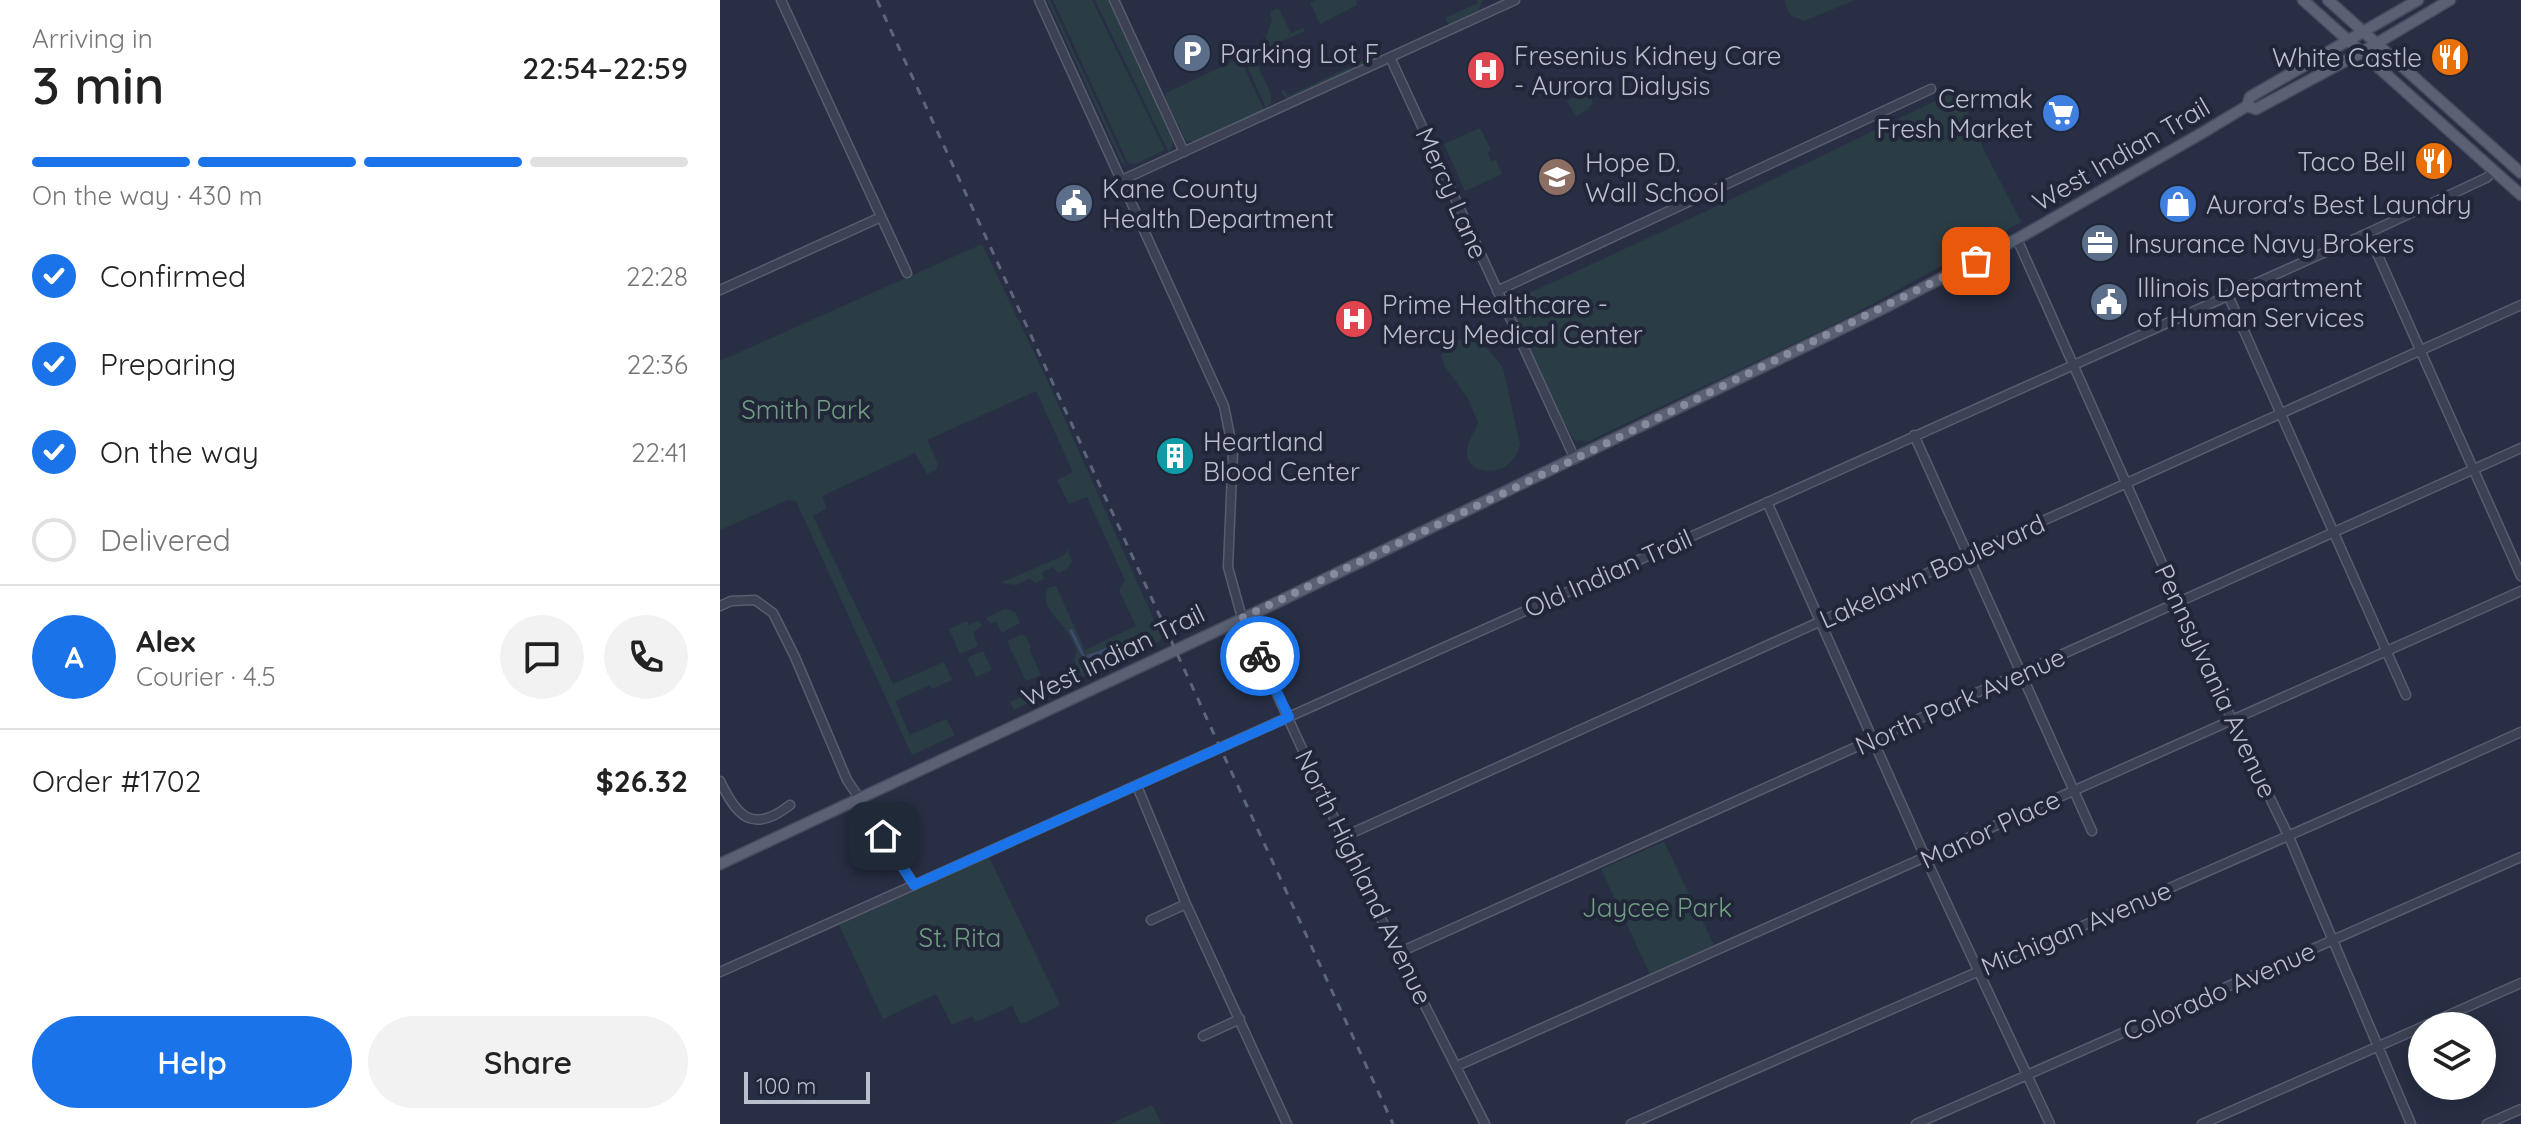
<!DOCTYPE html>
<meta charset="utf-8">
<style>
:root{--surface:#fff;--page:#f2f2f2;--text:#222;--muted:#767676;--line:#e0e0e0;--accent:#1a73e8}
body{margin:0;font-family:Quicksand,sans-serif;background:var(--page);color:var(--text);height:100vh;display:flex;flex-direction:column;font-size:30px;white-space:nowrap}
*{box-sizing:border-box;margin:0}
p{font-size:26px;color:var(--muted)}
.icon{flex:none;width:44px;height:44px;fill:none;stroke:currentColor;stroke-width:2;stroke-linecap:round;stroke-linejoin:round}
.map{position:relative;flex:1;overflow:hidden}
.drawer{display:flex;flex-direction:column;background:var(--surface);width:720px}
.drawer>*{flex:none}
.fabs{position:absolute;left:1688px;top:1012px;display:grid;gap:16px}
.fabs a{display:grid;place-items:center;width:88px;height:88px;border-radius:50%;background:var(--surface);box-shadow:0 4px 20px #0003;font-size:40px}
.scale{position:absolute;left:24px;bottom:20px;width:126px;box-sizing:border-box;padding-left:8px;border:4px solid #babecd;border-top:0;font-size:22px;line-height:28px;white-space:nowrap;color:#babecd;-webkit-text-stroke:6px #212739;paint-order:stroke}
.pin{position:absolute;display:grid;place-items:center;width:68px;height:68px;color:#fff;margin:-34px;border-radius:16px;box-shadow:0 4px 12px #0006}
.courier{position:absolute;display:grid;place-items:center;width:80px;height:80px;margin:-40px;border:6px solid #1a73e8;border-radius:50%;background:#fff;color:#222;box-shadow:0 2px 10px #0007}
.head em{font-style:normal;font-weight:600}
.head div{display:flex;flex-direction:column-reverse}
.head{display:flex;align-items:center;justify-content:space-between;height:136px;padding:0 32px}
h1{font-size:52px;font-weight:600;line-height:60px}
.bar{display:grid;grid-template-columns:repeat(4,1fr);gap:12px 8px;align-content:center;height:96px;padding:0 32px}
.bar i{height:10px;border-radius:6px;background:var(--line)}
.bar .on{background:var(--accent)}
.bar p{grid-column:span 4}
.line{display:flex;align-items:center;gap:20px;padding:0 32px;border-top:2px solid var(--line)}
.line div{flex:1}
.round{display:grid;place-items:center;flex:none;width:84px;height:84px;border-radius:42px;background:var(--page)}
ol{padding:0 32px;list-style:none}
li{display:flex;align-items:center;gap:24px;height:88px}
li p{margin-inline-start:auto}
li .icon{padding:8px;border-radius:50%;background:var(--accent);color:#fff;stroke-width:4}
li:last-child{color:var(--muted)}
li i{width:44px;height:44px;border:4px solid var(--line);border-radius:50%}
.cta{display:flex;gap:16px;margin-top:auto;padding:16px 32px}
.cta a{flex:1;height:92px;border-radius:48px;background:var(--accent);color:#fff;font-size:32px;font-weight:600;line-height:92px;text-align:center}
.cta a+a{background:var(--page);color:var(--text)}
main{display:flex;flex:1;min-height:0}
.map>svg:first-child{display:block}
.green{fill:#2a3d45}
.water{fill:#3e4a6c}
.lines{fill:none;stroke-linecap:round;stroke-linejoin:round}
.minor-casing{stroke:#585d6e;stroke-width:11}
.major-casing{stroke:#464b5d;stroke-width:13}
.minor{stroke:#3c4253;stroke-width:8}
.major{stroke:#5a6173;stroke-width:10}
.rail{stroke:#5e657a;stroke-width:3;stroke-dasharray:8 8;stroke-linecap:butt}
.done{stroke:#878c9d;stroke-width:8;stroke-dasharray:0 14.4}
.route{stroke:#1a73e8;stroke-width:10}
.labels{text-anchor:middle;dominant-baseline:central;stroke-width:8;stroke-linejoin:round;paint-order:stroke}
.poi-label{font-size:26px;fill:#babecd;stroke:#212739;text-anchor:start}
.street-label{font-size:26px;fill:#babecd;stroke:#212739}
.park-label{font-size:26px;fill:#719d83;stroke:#212739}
</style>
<main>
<section class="drawer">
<div class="head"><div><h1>3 min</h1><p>Arriving in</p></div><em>22:54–22:59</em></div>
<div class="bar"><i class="on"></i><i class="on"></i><i class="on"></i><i></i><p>On the way · 430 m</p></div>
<ol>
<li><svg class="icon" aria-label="check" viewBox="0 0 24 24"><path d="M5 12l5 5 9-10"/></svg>Confirmed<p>22:28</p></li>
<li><svg class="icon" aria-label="check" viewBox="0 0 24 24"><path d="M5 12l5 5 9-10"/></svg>Preparing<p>22:36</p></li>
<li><svg class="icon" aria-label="check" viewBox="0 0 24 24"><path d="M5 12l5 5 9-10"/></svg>On the way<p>22:41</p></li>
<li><i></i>Delivered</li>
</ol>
<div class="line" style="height:144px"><b class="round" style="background:var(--accent);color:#fff">A</b><div><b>Alex</b><p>Courier · 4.5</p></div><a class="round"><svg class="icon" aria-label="chat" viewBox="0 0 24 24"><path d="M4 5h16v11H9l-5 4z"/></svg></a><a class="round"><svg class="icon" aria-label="phone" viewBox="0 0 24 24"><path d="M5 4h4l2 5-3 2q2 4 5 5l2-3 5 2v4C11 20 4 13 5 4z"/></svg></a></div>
<div class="line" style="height:104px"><div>Order #1702</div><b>$26.32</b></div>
<div class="cta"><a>Help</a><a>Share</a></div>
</section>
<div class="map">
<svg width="1801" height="1124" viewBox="0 0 1801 1124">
<rect width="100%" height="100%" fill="#282f44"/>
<path class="green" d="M327,0H330L407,167L401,161Z
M333,0H372L445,150L415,164L408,163Z
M375,0H388L453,142L449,153Z
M596,0H636L637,5L600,24L590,2Z
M757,0H763L758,11L730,24L727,22L725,18L758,3Z
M1064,0H1135L1084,21L1070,15Z
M556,9H559L571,33L583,28L585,31L549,47L545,39L552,20L550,12Z
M662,52L661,56L567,99L561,92L564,90L568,96Z
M529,55L534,58L551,94V103L546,108L523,57Z
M520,58L544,110L475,141H466L446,99V93Z
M1238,90L1264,150L1301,222L1125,319L869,441L854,440L826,388L792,309C791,300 792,296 800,291L803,296L1006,202Z
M863,93L871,98L873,103L867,110L856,116L847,101Z
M760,128L771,150L767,152L771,161L776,160L782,174L745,191L724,144Z
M262,244L329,384L442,638L437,643L362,677L354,660L357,651C354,645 352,639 348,633C340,619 319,607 328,588L336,586L365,650L416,626L399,590L405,580L367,497L349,504L337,480L353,472L316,391L207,440L218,464L216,470L207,474L195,453L102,496L107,508L93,516L173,684L224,662L232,680L212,689L210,685L175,701L190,735L226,719L235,735L192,755L76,501L68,500L0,530V361Z
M747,337L768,349L783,368L800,445C797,454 793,461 786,466C773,475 746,472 747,452C747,442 755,432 758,422L747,397L724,365L721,355L736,341Z
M348,550L352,561L348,568L338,573L333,567L322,572L324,579L315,583L310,578L297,585L280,583L343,556Z
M286,608L296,613L300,623L282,633L276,622L271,624L266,618Z
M247,621L249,625L258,621L262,625L253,633L258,646L240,654L229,629Z
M302,634L305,636L311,647L309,649L321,675L306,681L287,641Z
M263,651L272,670L256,677L247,658Z
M331,684L333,691L294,710L290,702Z
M944,842L994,945L930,974L881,869Z
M269,857L340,1005L304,1023H300L292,1006L255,1022L252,1016L232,1025L216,994L163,1019L119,925Z
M432,1105L442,1124H390Z"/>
<path class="water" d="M352,629L365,656L389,647L392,658L371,668L367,666L349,630Z"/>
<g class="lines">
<defs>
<path id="minor" d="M61,0L187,273
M319,0L504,406L513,451L508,567L522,618L653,903L765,1124
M394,0L464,152
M670,57L855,459
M402,180L795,0
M1648,233L1801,576
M1297,239L1512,720L1569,837L1691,1124
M0,290L161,217
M777,291L1211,89
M1508,295L1686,695
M1194,435L1372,831
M1047,502L1206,859L1330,1124
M0,606L11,601L35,600L53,613L75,657L127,780L140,799
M0,781C17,817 33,834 70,805
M417,786L466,904L567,1124
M151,816L194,885
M623,837L1801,305
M431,920L466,904
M678,953L1801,448
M0,972L1648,233L1766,178L1774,171
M1704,1026L1801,983
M483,1036L520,1019
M737,1066L1801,591
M911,1124C1207,992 1506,866 1801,732
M1196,1124L1801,857
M1482,1124L1702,1027
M1767,1124L1801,1109"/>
<path id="major" d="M1583,0L1801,195
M1608,0L1801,173
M1527,106L1536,109L1642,52L1730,0
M0,864L539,611L1162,309L1297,239L1482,133L1527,106L1530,97L1698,0"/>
</defs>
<use href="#minor" class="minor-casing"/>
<use href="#major" class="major-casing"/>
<use href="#minor" class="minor"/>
<use href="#major" class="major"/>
<path class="rail" d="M157,0L673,1124"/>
</g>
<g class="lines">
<path class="done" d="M540,656L522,618L855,459L1256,261"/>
<path class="route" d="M163,836L194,885L547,727L569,717L540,656"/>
</g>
<defs>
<symbol id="parking-disc" viewBox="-11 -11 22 22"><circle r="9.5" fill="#5c6f8a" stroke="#212739"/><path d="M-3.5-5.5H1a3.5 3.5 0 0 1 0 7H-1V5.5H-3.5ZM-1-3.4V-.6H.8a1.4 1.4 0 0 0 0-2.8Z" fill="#fff"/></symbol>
<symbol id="restaurant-disc" viewBox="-11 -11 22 22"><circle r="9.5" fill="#e8710a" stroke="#212739"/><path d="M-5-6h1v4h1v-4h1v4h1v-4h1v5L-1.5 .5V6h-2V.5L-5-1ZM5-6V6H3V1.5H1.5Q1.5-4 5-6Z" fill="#fff"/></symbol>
<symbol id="hospital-disc" viewBox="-11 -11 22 22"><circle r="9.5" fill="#e0444e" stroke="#212739"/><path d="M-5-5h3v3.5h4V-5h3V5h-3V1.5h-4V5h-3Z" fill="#fff"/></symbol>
<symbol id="supermarket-disc" viewBox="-11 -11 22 22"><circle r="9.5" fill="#3f7fe0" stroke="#212739"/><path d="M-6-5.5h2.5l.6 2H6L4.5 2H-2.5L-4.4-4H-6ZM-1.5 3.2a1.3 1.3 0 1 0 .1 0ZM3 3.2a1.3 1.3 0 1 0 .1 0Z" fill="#fff"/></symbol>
<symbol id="school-disc" viewBox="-11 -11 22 22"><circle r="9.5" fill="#8d6e63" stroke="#212739"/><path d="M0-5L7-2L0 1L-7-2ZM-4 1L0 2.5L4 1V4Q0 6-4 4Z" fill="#fff"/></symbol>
<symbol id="civic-disc" viewBox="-11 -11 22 22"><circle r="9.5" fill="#5c6f8a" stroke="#212739"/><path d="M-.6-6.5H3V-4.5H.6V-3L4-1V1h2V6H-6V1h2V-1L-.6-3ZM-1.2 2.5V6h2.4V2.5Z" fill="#fff"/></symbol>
<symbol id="shop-disc" viewBox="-11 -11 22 22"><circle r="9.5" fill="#3f7fe0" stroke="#212739"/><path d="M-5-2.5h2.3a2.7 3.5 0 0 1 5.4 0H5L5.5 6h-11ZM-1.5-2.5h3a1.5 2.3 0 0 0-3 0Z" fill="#fff"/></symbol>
<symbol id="office-disc" viewBox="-11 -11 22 22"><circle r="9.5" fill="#5c6f8a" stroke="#212739"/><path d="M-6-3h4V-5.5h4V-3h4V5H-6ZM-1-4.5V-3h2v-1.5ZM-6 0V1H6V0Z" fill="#fff"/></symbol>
<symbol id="building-disc" viewBox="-11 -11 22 22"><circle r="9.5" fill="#0f9aa8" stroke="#212739"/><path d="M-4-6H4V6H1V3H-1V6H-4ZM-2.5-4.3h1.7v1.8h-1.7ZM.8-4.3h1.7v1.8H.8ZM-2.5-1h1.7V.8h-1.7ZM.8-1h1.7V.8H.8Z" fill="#fff"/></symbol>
</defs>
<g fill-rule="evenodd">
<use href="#parking-disc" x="450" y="31" width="44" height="44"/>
<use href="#restaurant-disc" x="1708" y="35" width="44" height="44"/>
<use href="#hospital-disc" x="744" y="48" width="44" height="44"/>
<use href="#supermarket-disc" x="1319" y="91" width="44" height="44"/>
<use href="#restaurant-disc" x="1692" y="139" width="44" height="44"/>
<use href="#school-disc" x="815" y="155" width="44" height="44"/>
<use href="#civic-disc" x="332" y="181" width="44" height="44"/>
<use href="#shop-disc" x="1436" y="182" width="44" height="44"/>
<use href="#office-disc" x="1358" y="221" width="44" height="44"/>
<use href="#civic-disc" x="1367" y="280" width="44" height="44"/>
<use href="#hospital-disc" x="612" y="297" width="44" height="44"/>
<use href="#building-disc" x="433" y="434" width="44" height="44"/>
</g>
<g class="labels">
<g class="poi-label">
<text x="500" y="53">Parking Lot F</text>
<text x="794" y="55">Fresenius Kidney Care<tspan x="794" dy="30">- Aurora Dialysis</tspan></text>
<text x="1702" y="57" text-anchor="end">White Castle</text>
<text x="1313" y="98" text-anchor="end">Cermak<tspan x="1313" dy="30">Fresh Market</tspan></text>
<text x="1686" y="161" text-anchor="end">Taco Bell</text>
<text x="865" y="162">Hope D.<tspan x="865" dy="30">Wall School</tspan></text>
<text x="382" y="188">Kane County<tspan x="382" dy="30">Health Department</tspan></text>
<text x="1486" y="204">Aurora's Best Laundry</text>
<text x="1408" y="243">Insurance Navy Brokers</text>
<text x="1417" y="287">Illinois Department<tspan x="1417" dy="30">of Human Services</tspan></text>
<text x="662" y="304">Prime Healthcare -<tspan x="662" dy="30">Mercy Medical Center</tspan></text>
<text x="483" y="441">Heartland<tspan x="483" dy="30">Blood Center</tspan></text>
</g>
<g class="street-label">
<text transform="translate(1401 154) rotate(-30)">West Indian Trail</text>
<text transform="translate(732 193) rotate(66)">Mercy Lane</text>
<text transform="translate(1212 571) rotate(-24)">Lakelawn Boulevard</text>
<text transform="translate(888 573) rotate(-24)">Old Indian Trail</text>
<text transform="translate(393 655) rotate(-26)">West Indian Trail</text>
<text transform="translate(1496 681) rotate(65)">Pennsylvania Avenue</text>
<text transform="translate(1240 701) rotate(-24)">North Park Avenue</text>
<text transform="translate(1270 829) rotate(-25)">Manor Place</text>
<text transform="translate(644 877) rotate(64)">North Highland Avenue</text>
<text transform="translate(1356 928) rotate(-23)">Michigan Avenue</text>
<text transform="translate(1499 991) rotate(-24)">Colorado Avenue</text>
</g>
<g class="park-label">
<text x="86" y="409">Smith Park</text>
<text x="937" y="907">Jaycee Park</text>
<text x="240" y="937">St. Rita</text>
</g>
</g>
</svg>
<div class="fabs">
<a><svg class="icon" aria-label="layers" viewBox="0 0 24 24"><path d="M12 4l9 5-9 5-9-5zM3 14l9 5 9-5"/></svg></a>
</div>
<div class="scale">100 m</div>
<div class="pin" style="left:1256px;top:261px;background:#ea580c"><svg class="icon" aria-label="bag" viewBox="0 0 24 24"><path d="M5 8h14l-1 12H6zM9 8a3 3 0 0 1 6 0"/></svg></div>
<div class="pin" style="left:163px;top:836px;background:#1f2937"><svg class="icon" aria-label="home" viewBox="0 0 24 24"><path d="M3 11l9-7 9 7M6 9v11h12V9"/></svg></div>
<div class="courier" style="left:540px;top:656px"><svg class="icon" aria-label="bike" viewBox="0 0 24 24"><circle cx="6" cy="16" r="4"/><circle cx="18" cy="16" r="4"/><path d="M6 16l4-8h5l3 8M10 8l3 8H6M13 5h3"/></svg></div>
</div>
</main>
